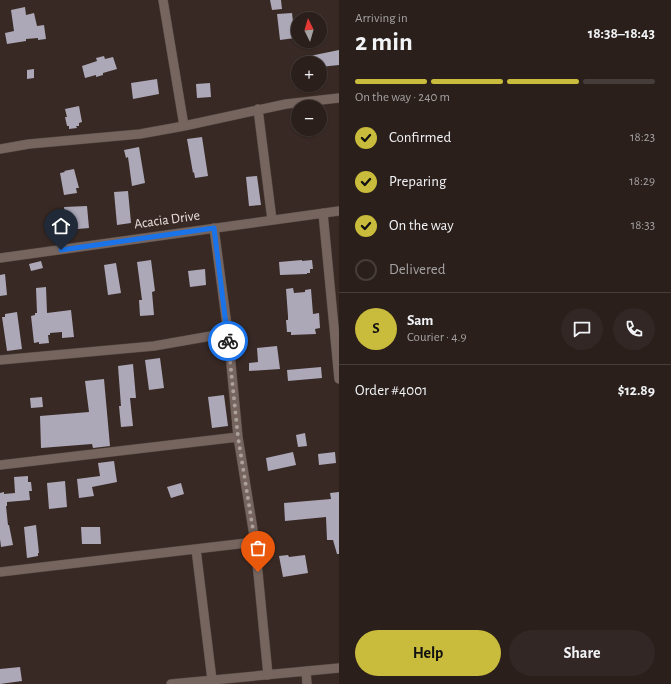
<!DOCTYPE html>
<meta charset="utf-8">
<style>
:root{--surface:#2a1f1b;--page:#322724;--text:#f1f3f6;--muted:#a5a2a3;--line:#463d3a;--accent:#c9bb3b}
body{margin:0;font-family:"Alegreya Sans",sans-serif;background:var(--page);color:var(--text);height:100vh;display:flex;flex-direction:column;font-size:15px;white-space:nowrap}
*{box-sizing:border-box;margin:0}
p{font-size:13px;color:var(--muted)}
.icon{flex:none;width:22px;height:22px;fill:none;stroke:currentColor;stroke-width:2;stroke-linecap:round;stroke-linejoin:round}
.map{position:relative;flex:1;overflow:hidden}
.drawer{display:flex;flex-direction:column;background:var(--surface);width:332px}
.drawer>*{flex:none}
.needle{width:26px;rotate:355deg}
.tools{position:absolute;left:291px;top:12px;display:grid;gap:8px}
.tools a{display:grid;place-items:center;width:36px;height:36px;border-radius:50%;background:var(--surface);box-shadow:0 1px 3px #0004,0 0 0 1px var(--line);font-size:20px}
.pin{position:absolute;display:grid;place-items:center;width:34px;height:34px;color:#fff;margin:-41px -17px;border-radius:50% 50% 50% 0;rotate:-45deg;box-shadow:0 0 4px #0007}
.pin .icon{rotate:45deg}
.courier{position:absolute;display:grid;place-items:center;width:40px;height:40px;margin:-20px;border:3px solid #1a73e8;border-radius:50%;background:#fff;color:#222;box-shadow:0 1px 5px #0007}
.head em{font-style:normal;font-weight:700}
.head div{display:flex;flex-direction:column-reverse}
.head{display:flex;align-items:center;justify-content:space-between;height:68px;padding:0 16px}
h1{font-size:26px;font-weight:700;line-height:30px}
.bar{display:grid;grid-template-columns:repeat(4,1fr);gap:6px 4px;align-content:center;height:48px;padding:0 16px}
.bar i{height:5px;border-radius:3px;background:var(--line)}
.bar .on{background:var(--accent)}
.bar p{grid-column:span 4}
.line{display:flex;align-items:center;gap:10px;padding:0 16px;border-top:1px solid var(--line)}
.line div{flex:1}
.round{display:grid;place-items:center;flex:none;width:42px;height:42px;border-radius:21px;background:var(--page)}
ol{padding:0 16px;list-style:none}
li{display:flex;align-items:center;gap:12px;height:44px}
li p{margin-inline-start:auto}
li .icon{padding:4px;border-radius:50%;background:var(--accent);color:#111;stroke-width:4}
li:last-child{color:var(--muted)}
li i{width:22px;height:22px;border:2px solid var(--line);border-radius:50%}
.cta{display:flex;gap:8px;margin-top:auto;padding:8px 16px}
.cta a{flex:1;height:46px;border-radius:24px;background:var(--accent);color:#111;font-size:16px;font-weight:700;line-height:46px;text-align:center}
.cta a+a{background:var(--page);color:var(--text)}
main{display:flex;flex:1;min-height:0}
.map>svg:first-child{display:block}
.building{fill:#aca8b8}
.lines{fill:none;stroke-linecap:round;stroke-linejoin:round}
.minor-casing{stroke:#544843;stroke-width:10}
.minor{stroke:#76655f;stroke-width:9}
.done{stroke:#aca09c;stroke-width:4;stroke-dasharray:0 7.2}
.route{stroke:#1a73e8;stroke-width:5}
.labels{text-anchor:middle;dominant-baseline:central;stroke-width:4;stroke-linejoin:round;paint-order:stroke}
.street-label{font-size:14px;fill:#eae0dc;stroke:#382924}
</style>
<main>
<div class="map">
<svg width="339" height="684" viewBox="0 0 339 684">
<rect width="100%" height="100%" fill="#382924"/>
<path class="building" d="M270,0H281L282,9L272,10Z
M25,7L26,15L34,13L37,26L44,25L46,39L38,40V38L26,39V41L7,44L5,33L14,31L11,10Z
M292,13L295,38L280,40L277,14Z
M339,50V65L320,67V63H301L300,58Z
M104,56L105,59L113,57L117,69L103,73V75L96,77V75L85,78L82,66L97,61L96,58Z
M34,69V78L27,79V70Z
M157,79L159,94L133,99L131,83Z
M210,83L211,97L197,98L196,84Z
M79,106L82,122L79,123V126H76L77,128L69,129V126H67L65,117H67L65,109Z
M202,137L208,176L195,178L194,172L193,173L187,139Z
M139,147L145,183L132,186L128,157L126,158L124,150Z
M74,169L79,188H76L77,193L64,195L60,173L65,172L64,171Z
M257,176L261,205L249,206L246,177Z
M128,191L131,223L117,225L114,192Z
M87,206L89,228L66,230L64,207Z
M151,260L155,291L152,292L154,315L140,316L139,300H142L137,262Z
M302,260V261L312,260L313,269H310V273H307V274L280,275L279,262Z
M41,261L43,268L31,271L29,264Z
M116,263L121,293L108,295L104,265Z
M205,269L206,285L190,287L188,271Z
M5,274L7,295L0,296V275Z
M46,287L47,313L71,310L74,337L62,338V332L50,333V335H48L49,343L39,344V342L34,343L31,316L35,315V313H37L36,288Z
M293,288L294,293L305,292V290L311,289L313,314L319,313L320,328L315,329L316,334L291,335V332H287L286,320H288V316L286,289Z
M17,312L22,349L7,351L2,317H5V314Z
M277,346L280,369L249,371V363L258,362L257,348Z
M160,358L164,388L149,390L145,360Z
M133,364L136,398H130L133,426L121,427L119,406H121L118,366Z
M321,367L322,378L288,381L287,370Z
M104,379L110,446L93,448L92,444L41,448L40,416L89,412L85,381Z
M224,395L228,426L212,428L208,397Z
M42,397L43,407L31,408L30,398Z
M305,433L307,446L298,447L296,435Z
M293,452L296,465L268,471L266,458Z
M335,452L336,463L319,465L318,454Z
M114,461L117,482L92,487L94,496L79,498L77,479L100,476L98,463Z
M28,476V482H31L32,491H29L30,500L7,502V506H6L8,525H9L13,545L1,547L0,539V493L4,492V494L15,493L14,477Z
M65,481L67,507L49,509L47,483Z
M181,483L184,494L171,498L167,487Z
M339,492V554H337L333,540H327L326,517L285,521L284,503L331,499L330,493Z
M36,525L39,553H38V556L27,558L24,527Z
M81,527H100L101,544H82Z
M288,555L289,557L305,555L308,573L283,577L279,556Z
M20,667L22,681L0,684V669Z"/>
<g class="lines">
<defs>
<path id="minor" d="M163,0L184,126
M258,109L272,220
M0,149L29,144L140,134L184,126L286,104L339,98
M323,213L339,379
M214,228L228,333L238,437L255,542L268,675
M0,258L339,211
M0,360L154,346L228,333
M0,465L238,437
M196,549L212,680
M0,572L255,542
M306,671L307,684
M171,684L339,668"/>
</defs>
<use href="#minor" class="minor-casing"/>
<use href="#minor" class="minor"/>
</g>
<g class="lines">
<path class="done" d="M228,341L238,437L255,542L258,572"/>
<path class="route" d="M61,250L214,228L228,341"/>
</g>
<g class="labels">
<g class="street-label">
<text transform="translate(167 220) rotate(-8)">Acacia Drive</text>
</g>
</g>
</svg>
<div class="tools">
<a><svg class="needle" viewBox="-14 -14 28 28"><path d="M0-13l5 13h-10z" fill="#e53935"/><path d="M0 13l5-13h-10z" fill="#a5a2a3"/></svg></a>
<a>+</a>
<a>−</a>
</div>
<div class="pin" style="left:258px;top:572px;background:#ea580c"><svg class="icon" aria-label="bag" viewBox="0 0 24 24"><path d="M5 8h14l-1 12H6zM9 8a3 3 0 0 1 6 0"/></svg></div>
<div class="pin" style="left:61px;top:250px;background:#1f2937"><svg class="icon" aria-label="home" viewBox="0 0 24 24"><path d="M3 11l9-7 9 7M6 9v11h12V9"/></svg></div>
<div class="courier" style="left:228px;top:341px"><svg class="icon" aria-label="bike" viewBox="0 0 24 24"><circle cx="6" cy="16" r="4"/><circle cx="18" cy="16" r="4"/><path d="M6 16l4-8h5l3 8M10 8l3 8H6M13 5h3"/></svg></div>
</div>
<section class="drawer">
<div class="head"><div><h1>2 min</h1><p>Arriving in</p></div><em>18:38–18:43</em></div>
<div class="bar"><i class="on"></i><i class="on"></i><i class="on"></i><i></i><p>On the way · 240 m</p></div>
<ol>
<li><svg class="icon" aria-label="check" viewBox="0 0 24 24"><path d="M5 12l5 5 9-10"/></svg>Confirmed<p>18:23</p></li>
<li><svg class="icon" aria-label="check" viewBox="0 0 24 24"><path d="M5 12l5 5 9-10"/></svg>Preparing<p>18:29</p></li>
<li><svg class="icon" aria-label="check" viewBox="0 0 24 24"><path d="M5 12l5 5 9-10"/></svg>On the way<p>18:33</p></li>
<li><i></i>Delivered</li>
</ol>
<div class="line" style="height:72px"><b class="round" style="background:var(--accent);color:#111">S</b><div><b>Sam</b><p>Courier · 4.9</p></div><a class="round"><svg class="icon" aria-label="chat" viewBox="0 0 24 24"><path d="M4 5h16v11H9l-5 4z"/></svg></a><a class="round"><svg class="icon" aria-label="phone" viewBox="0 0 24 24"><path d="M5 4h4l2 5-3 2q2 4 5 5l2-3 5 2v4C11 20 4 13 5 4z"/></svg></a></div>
<div class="line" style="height:52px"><div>Order #4001</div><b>$12.89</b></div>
<div class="cta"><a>Help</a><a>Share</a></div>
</section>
</main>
